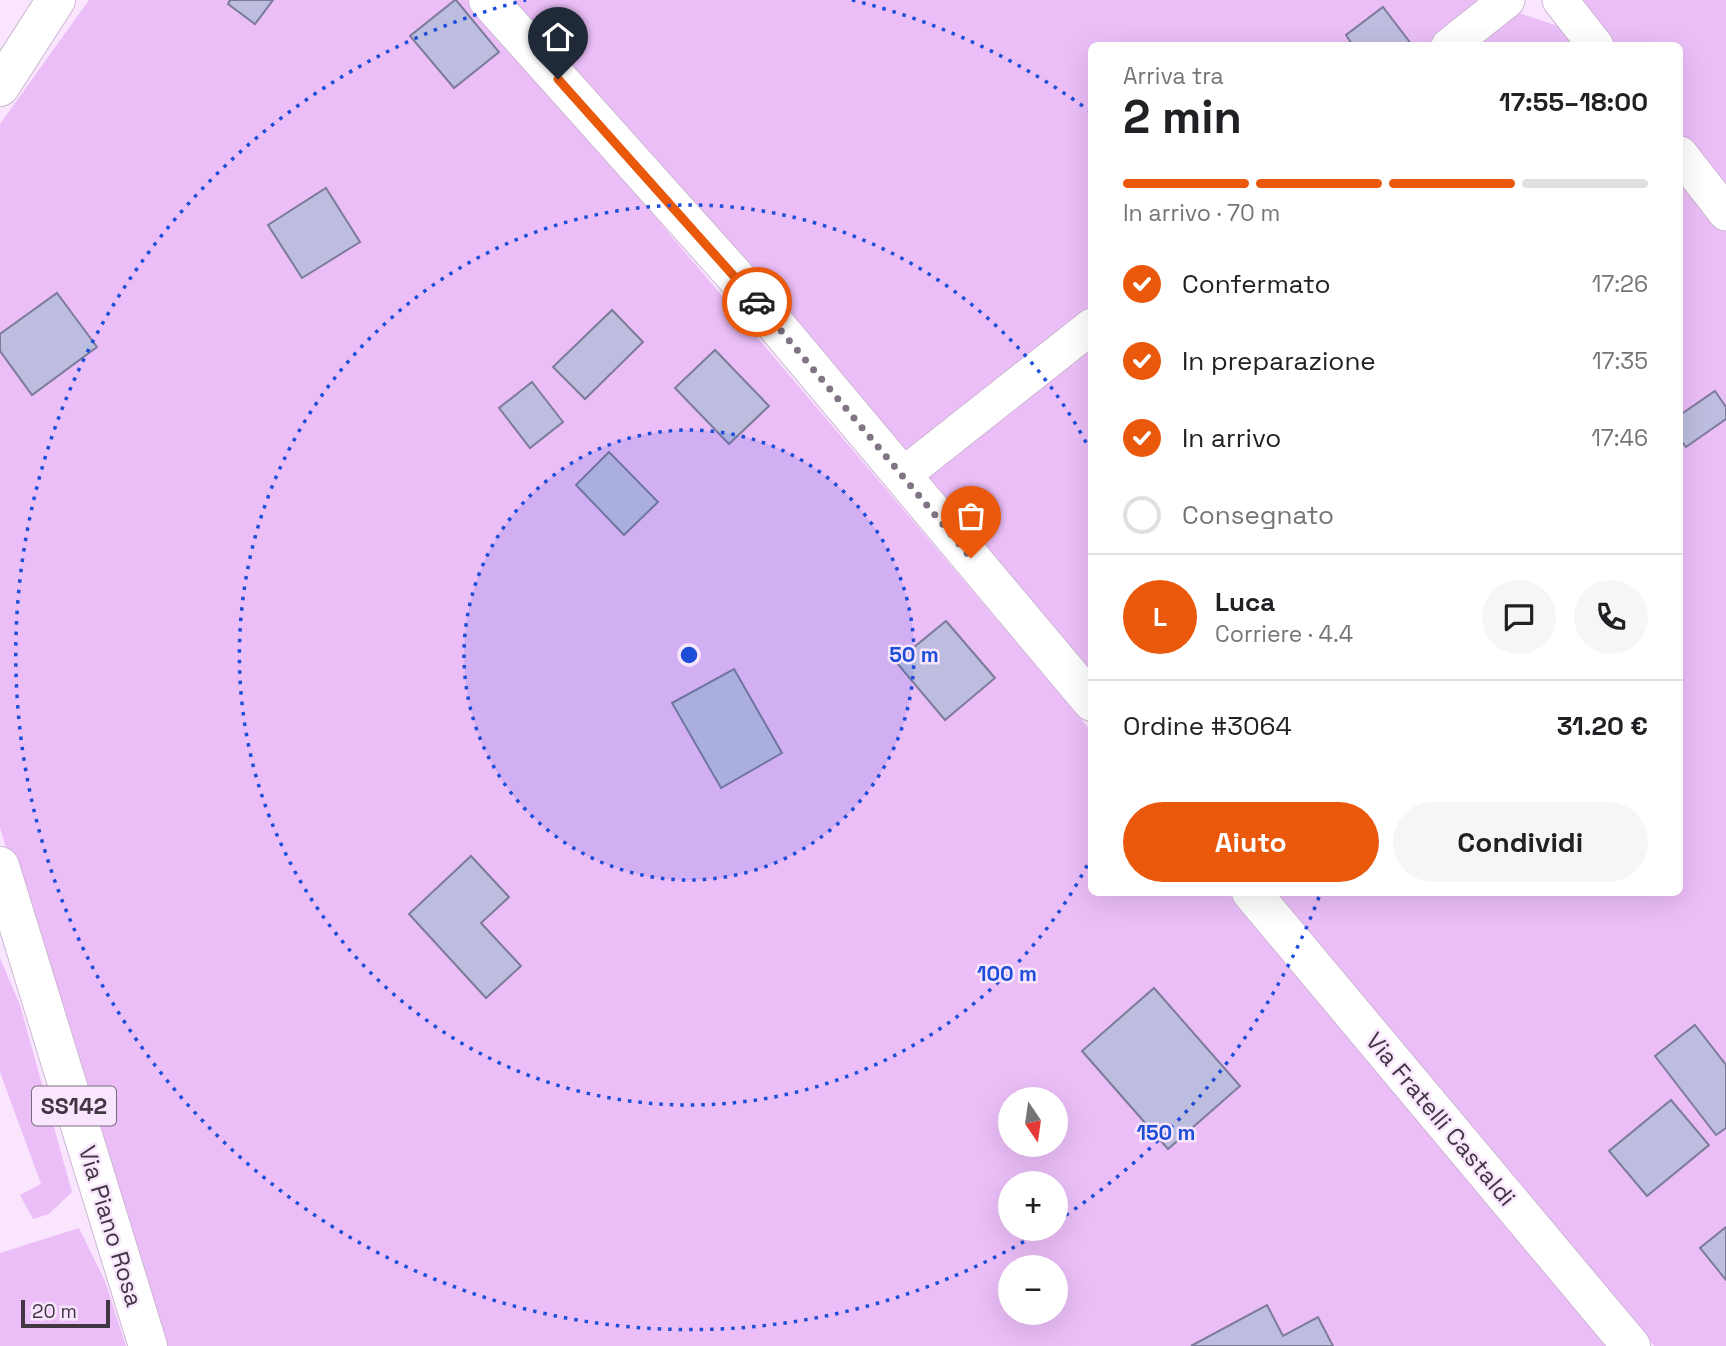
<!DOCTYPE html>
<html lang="it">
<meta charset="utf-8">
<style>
:root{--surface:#fff;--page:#f6f6f6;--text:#202124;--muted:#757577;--line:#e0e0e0;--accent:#ea580c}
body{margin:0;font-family:"Space Grotesk",sans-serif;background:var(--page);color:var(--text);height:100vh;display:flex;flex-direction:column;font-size:26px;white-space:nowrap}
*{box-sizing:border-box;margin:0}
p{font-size:23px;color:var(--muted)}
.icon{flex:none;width:38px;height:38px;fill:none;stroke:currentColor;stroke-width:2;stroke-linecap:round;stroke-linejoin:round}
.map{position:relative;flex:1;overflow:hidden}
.sheet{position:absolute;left:1088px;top:42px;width:595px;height:854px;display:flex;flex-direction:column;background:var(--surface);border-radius:10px;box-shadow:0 7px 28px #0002}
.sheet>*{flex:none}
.needle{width:46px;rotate:167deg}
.controls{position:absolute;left:998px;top:1087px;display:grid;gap:14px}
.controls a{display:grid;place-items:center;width:70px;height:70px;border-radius:50%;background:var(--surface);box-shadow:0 7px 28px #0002;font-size:35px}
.scale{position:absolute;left:21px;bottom:18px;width:89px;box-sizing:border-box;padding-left:7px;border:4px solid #403743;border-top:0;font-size:19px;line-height:24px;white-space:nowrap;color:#403743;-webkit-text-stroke:5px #f9e6fe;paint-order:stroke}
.pin{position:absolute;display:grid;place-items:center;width:60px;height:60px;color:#fff;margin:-72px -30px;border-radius:50% 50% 50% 0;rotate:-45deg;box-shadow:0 0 7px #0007}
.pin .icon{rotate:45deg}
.courier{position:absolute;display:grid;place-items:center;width:70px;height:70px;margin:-35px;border:5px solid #ea580c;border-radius:50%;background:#fff;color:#222;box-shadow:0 2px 9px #0007}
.summary em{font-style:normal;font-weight:700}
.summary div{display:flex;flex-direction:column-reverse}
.summary{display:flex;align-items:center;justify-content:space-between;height:119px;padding:0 35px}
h1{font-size:46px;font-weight:700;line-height:52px}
.bar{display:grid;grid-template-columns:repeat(4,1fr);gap:10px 7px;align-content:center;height:84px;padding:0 35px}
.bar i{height:9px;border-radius:5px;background:var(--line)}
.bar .on{background:var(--accent)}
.bar p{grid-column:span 4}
.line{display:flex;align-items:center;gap:18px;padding:0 35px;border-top:2px solid var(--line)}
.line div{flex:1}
.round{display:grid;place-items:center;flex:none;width:74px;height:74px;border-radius:37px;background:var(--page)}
ol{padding:0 35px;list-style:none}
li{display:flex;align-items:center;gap:21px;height:77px}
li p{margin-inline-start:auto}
li .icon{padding:7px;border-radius:50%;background:var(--accent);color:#fff;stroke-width:4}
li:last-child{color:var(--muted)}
li i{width:38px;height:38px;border:4px solid var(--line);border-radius:50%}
.button{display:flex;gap:14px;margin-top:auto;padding:14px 35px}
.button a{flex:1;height:80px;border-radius:42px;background:var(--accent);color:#fff;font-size:28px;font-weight:700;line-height:80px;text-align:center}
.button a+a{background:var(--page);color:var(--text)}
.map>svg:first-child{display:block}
.green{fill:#ebbef8;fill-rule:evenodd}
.building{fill:#bdbddf;stroke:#7c7b9a;stroke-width:2}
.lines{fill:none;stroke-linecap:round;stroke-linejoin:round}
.street-casing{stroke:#cdb6d3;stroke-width:37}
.secondary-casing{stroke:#cdb6d3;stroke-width:40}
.primary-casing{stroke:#cdb6d3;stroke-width:40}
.street{stroke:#fff;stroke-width:35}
.secondary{stroke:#fff;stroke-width:38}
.primary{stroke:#fff;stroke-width:38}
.done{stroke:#817484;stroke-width:7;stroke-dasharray:0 12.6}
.route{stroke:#ea580c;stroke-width:9}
.ring{fill:none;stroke:#1d4ed8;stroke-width:3.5;stroke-dasharray:3.5 7}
.labels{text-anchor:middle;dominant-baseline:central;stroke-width:5;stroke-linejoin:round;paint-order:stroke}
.shield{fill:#f9e6fe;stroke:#786c7b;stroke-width:2}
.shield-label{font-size:23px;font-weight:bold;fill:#403743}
.street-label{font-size:24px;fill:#403743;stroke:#f9e6fe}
.centre{fill:#1d4ed8;stroke:#f9e6fe;stroke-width:3.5}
.ring-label{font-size:21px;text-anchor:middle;font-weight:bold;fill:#1d4ed8;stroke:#f9e6fe;stroke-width:5;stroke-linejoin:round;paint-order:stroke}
</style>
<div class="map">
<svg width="1726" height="1346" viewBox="0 0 1726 1346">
<rect width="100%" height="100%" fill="#f9e6fe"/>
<path class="green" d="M89,0H471L1092,732V892L1228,893L1613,1346H162L0,828V124ZM1010,1099H1055V1144H1010ZM1010,1183H1055V1228H1010ZM1010,1267H1055V1312H1010Z
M514,0H1491L1432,45L1092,46V317L906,466Z
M1577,0H1726V193L1680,133V46L1612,45Z
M1516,12L1567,29L1582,46H1460Z
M1680,169L1726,204V1346H1654L1266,893L1680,892Z
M1092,336V685L916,476Z
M0,958L20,1005L72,1192L49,1214L33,1219L20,1195L41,1184L0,1072Z
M79,1228L105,1281L126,1346H0V1253Z"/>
<path class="building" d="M230,0H273L255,24L228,4Z
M455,0H456L499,52L454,88L410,36Z
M1383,7L1412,45L1353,46L1346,35Z
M326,188L360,242L302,278L268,225Z
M57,293L97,347L32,395L0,351V334Z
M612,310L643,342L585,399L553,367Z
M715,350L769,406L729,444L675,388Z
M532,382L563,422L530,448L499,408Z
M1715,391L1726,407V419L1686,447L1680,439V415Z
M609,452L658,502L624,535L576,485Z
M946,621L995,678L945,720L896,662Z
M734,669L782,753L721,788L672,703Z
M471,856L509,897L481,923L521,966L486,998L409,914Z
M1154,988L1240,1086L1168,1149L1082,1051Z
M1695,1025L1726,1065V1128L1716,1135L1655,1056Z
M1671,1100L1709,1145L1647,1196L1609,1151Z
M1726,1227V1280L1700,1248Z
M1267,1305L1283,1336L1318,1317L1333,1346H1191Z"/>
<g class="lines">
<defs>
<path id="street" d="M1560,0L1596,46
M1449,46L1507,0
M1680,154L1726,213
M902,476L1092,326"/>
<path id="secondary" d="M488,0L734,275L1092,702
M1251,892L1631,1346"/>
<path id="primary" d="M0,87L56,0
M0,866L148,1346"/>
</defs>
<use href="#street" class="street-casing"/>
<use href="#secondary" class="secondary-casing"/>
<use href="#primary" class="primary-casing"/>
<use href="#street" class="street"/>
<use href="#secondary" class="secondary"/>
<use href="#primary" class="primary"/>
</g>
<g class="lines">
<path class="done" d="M757,302L971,558"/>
<path class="route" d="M558,79L757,302"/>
</g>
<circle cx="689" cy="655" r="225" fill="#1d4ed8" fill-opacity=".12"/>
<g class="ring">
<circle cx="689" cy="655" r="225"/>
<path d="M1092 856A450 450 0 1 1 1092 454"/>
<path d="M1319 897A675 675 0 0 1 1057 1221M1042 1231A675 675 0 1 1 526 0M852 0A675 675 0 0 1 1091 112"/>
</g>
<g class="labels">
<rect class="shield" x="32" y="1086.5" width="84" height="39" rx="5"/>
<g class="shield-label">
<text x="74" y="1106">SS142</text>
</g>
<g class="street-label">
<text transform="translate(1441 1119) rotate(50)">Via Fratelli Castaldi</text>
<text transform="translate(111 1226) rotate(73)">Via Piano Rosa</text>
</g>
</g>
<circle cx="689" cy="655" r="10" class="centre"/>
<g class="ring-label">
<text x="914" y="662">50 m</text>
<text x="1007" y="981">100 m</text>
<text x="1166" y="1140">150 m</text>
</g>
</svg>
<div class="controls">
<a><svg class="needle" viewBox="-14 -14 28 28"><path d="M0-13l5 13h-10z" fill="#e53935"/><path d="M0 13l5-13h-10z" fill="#757577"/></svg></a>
<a>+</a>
<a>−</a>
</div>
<div class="scale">20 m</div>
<div class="pin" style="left:971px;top:558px;background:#ea580c"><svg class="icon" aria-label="bag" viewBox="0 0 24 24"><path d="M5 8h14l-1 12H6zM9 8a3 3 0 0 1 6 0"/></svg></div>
<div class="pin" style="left:558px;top:79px;background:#1f2937"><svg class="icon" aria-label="home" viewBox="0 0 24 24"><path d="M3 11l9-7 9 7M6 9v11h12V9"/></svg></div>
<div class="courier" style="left:757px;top:302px"><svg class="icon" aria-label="car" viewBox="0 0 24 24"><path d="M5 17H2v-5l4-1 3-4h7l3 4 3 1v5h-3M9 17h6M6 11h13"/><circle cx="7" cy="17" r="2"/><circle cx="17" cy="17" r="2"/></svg></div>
<section class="sheet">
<div class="summary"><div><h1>2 min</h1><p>Arriva tra</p></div><em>17:55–18:00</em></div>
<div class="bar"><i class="on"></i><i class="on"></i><i class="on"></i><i></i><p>In arrivo · 70 m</p></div>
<ol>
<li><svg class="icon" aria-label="check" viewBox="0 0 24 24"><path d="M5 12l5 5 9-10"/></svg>Confermato<p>17:26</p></li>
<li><svg class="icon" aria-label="check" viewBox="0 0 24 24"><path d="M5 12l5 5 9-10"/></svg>In preparazione<p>17:35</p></li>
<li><svg class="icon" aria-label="check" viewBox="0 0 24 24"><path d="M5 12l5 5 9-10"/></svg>In arrivo<p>17:46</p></li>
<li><i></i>Consegnato</li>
</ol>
<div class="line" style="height:126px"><b class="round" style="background:var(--accent);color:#fff">L</b><div><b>Luca</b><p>Corriere · 4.4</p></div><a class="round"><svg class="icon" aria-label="chat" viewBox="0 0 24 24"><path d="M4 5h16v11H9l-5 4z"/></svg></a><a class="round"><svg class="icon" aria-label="phone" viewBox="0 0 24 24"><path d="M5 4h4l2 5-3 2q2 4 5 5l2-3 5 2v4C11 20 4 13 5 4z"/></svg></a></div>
<div class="line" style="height:91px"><div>Ordine #3064</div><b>31.20 €</b></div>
<div class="button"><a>Aiuto</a><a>Condividi</a></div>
</section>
</div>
